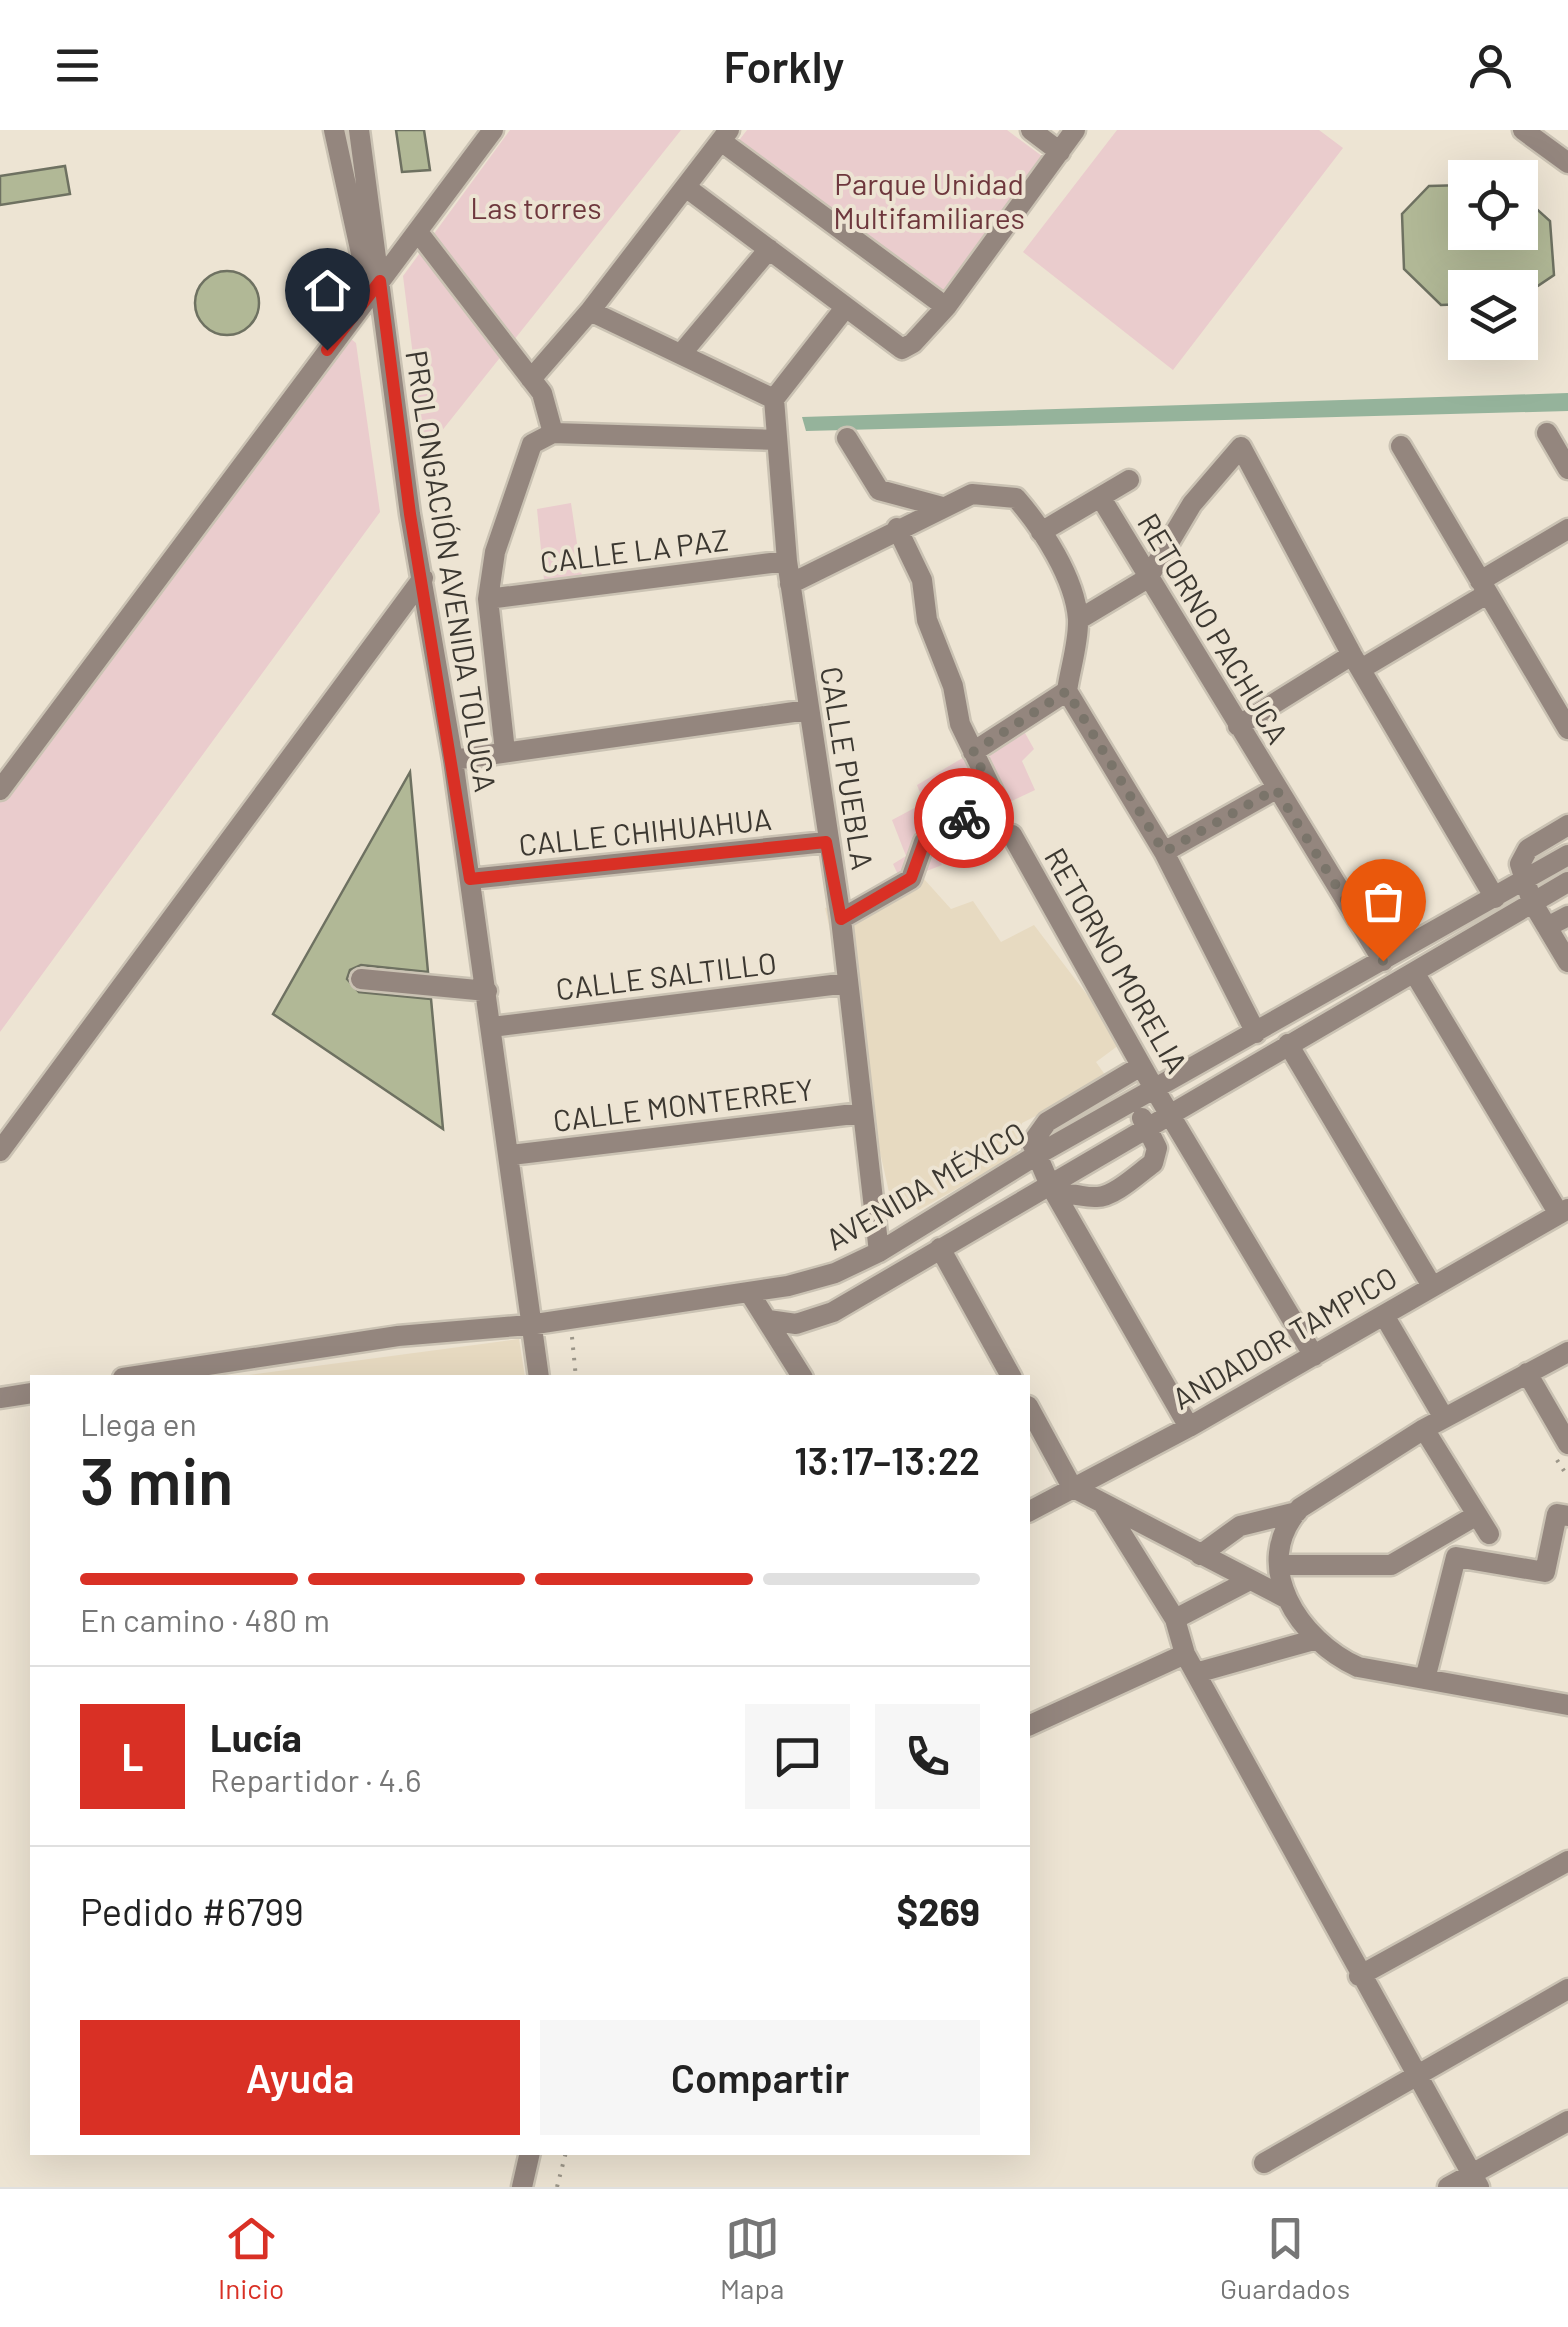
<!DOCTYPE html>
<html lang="es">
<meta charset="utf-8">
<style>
:root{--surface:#fff;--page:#f6f6f6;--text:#222;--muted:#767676;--line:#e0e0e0;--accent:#d93025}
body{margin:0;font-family:Barlow,sans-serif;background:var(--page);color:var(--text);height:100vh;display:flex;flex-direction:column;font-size:38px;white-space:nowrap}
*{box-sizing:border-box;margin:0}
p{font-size:32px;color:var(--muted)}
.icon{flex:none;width:55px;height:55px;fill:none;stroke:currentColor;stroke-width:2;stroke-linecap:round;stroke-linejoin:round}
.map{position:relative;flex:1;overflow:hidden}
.drawer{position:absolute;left:30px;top:1245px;width:1000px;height:780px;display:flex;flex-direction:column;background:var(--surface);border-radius:0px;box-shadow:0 10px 40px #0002}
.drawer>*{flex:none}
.tools{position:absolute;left:1448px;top:30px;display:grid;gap:20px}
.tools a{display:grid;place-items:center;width:90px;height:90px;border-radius:0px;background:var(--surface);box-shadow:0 10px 40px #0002;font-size:50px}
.pin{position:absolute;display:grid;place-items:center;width:85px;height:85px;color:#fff;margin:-102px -42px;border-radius:50% 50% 50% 0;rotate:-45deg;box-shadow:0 0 10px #0007}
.pin .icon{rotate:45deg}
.courier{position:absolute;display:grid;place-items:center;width:100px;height:100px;margin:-50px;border:8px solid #d93025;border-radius:50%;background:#fff;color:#222;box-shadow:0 2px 12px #0007}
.summary em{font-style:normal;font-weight:600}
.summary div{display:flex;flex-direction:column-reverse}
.summary{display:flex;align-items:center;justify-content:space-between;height:170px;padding:0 50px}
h1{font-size:65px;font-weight:600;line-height:75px}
.bar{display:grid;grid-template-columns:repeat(4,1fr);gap:15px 10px;align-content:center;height:120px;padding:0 50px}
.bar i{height:12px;border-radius:8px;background:var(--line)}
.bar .active{background:var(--accent)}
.bar p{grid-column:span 4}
.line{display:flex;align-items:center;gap:25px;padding:0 50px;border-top:2px solid var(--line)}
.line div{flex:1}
.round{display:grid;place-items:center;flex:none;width:105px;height:105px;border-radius:0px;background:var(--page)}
.cta{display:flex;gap:20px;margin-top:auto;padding:20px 50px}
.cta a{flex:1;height:115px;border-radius:0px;background:var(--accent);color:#fff;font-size:40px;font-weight:600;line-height:115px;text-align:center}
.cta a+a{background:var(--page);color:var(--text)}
header{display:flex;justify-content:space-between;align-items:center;height:130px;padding:0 50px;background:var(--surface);font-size:45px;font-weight:600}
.tab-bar{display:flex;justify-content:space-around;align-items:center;height:140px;border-top:2px solid var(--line);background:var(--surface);font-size:28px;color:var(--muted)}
.tab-bar a{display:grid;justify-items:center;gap:5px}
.tab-bar .active{color:var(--accent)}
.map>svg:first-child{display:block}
.built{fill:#e7dac1}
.green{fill:#eacccd}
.water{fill:#95b39b}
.building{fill:#b1b896;stroke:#6e7161;stroke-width:2.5}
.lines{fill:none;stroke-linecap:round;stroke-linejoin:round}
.minor-casing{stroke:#cac2b3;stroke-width:25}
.path{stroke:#9c9689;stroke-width:4;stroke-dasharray:2.5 8;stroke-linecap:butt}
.minor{stroke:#94867e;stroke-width:20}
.done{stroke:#7a746a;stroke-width:10;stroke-dasharray:0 18}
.route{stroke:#d93025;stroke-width:12}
.labels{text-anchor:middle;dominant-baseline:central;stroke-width:8;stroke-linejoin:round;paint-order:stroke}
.park-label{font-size:30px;fill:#6e373d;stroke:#ede4d3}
.street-label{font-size:30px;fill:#3c3831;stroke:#ede4d3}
</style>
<header><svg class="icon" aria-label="menu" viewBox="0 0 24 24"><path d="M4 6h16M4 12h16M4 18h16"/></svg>Forkly<svg class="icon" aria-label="person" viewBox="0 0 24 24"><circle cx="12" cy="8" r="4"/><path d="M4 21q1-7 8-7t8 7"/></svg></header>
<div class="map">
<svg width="1568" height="2057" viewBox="0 0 1568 2057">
<rect width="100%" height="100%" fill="#ede4d3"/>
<path class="built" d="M924,749L951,779L973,771L1001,812L1034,795L1123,912L1096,932L1108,949L1022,993L1017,1025L919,1080L889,1062L825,778L895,761Z
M519,1209L525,1247H234Z"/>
<path class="green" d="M510,0H681L425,322L403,146Z
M747,0H1007L1046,29L942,167L737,13Z
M1117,0H1319L1343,18L1173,240L1023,122Z
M344,203L356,213L380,382L0,902V660Z
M571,373L582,447L544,450L537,379Z
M1020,594L1034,619L1022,631L1035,660L928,711L942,735L901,751L893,734L906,726L892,690L924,673L917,655Z"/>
<path class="water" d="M1568,263V281L806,301L802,287Z"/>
<path class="building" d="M396,0H424L430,40L402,42Z
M65,36L70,64L0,75V46Z
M1465,55V102H1520V64L1550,91L1554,145L1520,168V158H1465V174L1441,175L1404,139L1402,84L1429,56Z
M195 173a32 32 0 1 1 64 0a32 32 0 1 1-64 0Z
M410,642L428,842L361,835L350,840L347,849L359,862L431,869L443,999L273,884Z"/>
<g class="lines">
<defs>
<path id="minor" d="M334,0L369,160
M359,0L410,384L453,630L539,1248
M1031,0L1060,22
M1523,0L1568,33
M721,11L946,177L1075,0
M687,58L902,219L913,213L946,177
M418,102L542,263L553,303
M845,178L774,269L787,431L841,789L879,1122
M590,181L774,269
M681,224L769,119
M531,249L590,181L729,0
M1547,303L1568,339
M847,308L879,360L942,377
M1401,316L1568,599
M1101,368L1383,831
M1041,402L1129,350
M1480,451L1568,399
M790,454L972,364L1016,368C1042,398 1075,448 1078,489C1079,512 1070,539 1067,561L973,622
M488,469L787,431
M1078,490L1148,448L1192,374L1241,317L1352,525L1495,768
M1361,539L1487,464
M1067,561L1164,722L1256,903
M1238,596L1352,525
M505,621L488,469L495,422L532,314L553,303L777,310
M453,630L808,580
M0,660L493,0
M1568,695L1528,719L1520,734L1532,772L1568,832
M1012,705L1155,960L1314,1226
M1164,722L1276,659
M470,749L826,712
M841,789L911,749L924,712L996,668L960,594L953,556L927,490L922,450L897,398
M1547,797L1568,786
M1415,844L1559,1084
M361,849L487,861
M492,897L848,853
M1288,914L1432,1156
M1141,936L1047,992L1032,1013L1049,1053L1189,1297
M0,1021L423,448
M511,1025L862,983
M1057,1067C1074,1061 1081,1068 1097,1067C1114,1067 1139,1043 1153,1033L1157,1018L1142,988
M940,1118L1012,1248
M749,1162L803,1248
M1385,1187L1444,1288
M768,1190L796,1194L833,1182L1568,752
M1568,1222L1424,1299L1300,1378C1248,1435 1300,1511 1358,1537L1568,1575
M1527,1243L1568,1314
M123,1248L398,1206L529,1195L788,1156L835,1143L879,1122L1035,1026L1568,725
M0,1268L32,1263
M1028,1276L1072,1357L1284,1467
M1424,1299L1489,1404
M1028,1382L1189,1297L1568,1079
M1200,1425L1240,1396L1297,1382
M1279,1435H1391L1477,1385
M1175,1489L1250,1450
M1185,1524L1479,2057
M1196,1543L1317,1509
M1425,1549L1456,1427L1545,1442L1557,1384L1568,1386
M1028,1596L1185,1524L1175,1489L1105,1377
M1359,1846L1568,1731
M1264,2033L1568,1859
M522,2057L530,2022
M1448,2057L1568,1991"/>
</defs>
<use href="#minor" class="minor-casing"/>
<path class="path" d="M572,1207L576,1248
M1557,1330L1568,1347
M557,2057L566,2022"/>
<use href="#minor" class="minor"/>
</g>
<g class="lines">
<path class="done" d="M964,688L996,668L973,622L1067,561L1164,722L1276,659L1383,831"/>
<path class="route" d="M327,220L380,151L410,384L470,749L826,712L841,789L911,748L924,712L964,688"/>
</g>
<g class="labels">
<g class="park-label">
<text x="929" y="53">Parque Unidad<tspan x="929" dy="34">Multifamiliares</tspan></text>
<text x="536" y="77">Las torres</text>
</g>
<g class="street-label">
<text transform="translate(634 420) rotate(-7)">CALLE LA PAZ</text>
<text transform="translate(452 441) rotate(81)">PROLONGACIÓN AVENIDA TOLUCA</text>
<text transform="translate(1214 498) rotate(59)">RETORNO PACHUCA</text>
<text transform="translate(848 638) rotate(81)">CALLE PUEBLA</text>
<text transform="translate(645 701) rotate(-6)">CALLE CHIHUAHUA</text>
<text transform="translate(1117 830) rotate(60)">RETORNO MORELIA</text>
<text transform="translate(666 845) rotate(-7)">CALLE SALTILLO</text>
<text transform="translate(683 974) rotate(-7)">CALLE MONTERREY</text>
<text transform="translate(925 1055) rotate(-30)">AVENIDA MÉXICO</text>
<text transform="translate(1284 1207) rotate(-30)">ANDADOR TAMPICO</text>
</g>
</g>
</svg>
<div class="tools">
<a><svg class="icon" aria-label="locate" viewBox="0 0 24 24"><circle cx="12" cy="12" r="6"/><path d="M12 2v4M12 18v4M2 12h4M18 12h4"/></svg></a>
<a><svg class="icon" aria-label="layers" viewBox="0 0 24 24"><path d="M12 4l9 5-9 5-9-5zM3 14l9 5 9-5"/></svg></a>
</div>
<div class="pin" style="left:1383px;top:831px;background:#ea580c"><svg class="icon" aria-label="bag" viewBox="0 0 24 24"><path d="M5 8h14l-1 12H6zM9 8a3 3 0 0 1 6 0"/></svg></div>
<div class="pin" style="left:327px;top:220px;background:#1f2937"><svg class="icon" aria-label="home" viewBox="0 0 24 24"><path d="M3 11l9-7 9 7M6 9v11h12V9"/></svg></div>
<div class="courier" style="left:964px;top:688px"><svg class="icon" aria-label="bike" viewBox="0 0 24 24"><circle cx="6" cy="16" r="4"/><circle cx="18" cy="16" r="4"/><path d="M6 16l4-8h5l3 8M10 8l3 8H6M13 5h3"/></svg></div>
<section class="drawer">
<div class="summary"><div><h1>3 min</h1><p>Llega en</p></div><em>13:17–13:22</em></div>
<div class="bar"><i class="active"></i><i class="active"></i><i class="active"></i><i></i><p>En camino · 480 m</p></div>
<div class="line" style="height:180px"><b class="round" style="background:var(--accent);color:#fff">L</b><div><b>Lucía</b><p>Repartidor · 4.6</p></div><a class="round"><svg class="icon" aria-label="chat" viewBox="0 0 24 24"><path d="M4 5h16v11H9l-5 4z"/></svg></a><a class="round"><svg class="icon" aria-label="phone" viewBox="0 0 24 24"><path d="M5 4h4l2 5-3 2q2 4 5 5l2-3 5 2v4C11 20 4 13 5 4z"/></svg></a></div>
<div class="line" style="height:130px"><div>Pedido #6799</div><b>$269</b></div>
<div class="cta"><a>Ayuda</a><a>Compartir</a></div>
</section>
</div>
<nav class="tab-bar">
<a class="active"><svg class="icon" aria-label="home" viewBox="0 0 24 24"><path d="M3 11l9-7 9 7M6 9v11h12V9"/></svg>Inicio</a>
<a><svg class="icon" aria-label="map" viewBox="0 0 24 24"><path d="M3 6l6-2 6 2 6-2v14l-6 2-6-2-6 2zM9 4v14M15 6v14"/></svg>Mapa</a>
<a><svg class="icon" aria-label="saved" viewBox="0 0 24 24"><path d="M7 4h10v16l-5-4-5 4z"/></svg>Guardados</a>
</nav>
